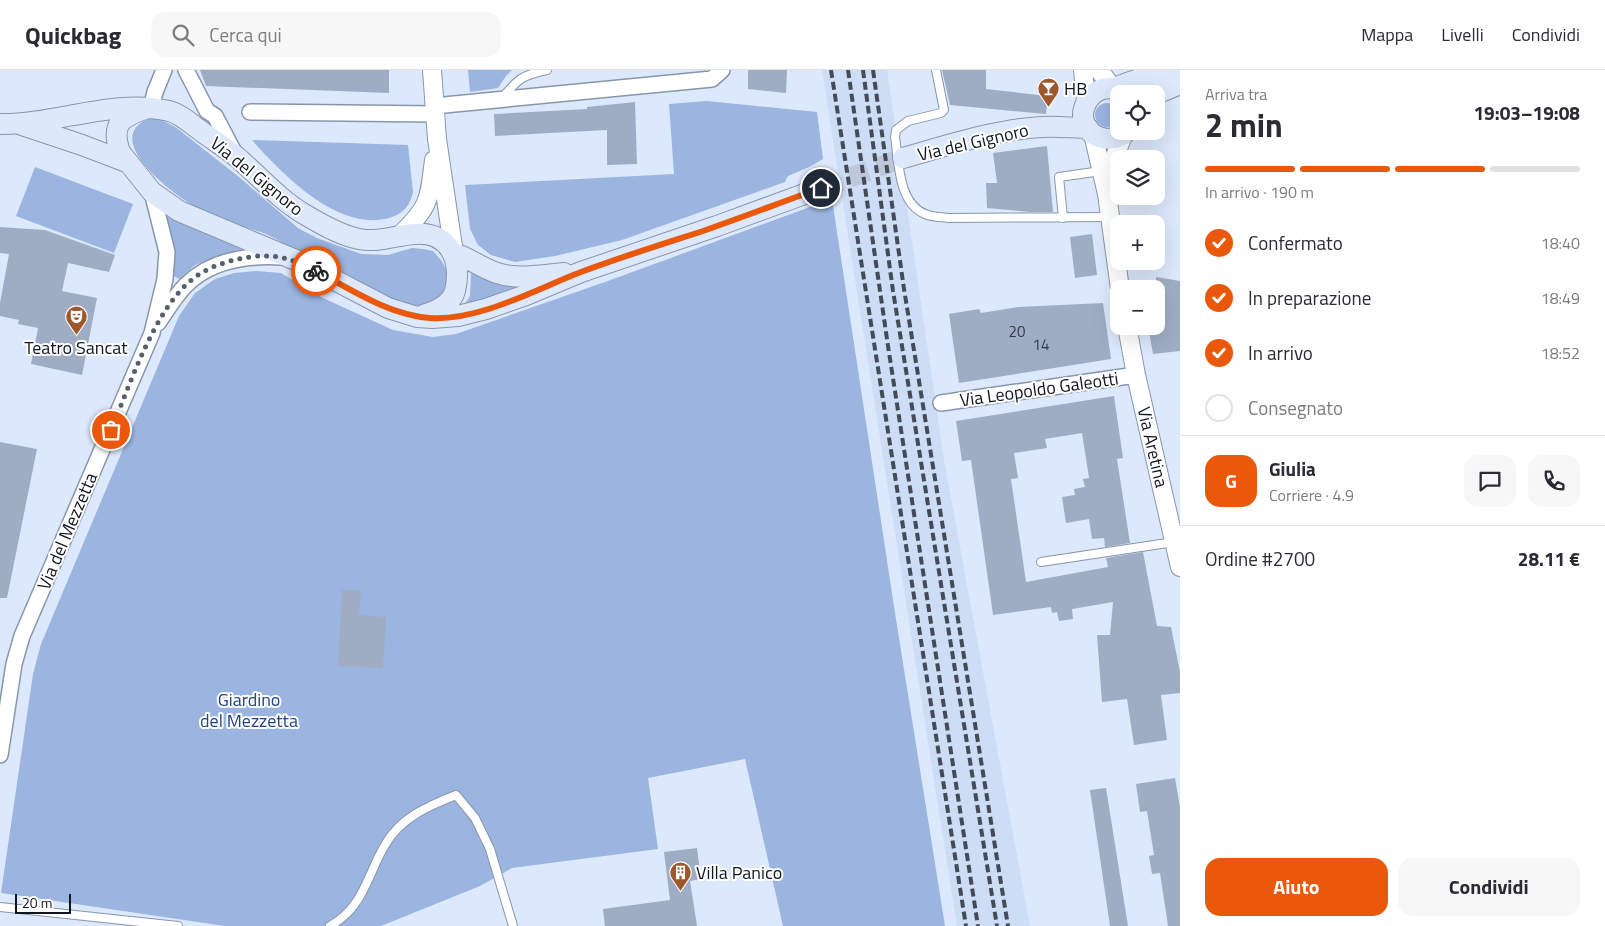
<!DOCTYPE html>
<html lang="it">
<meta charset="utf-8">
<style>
:root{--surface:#fff;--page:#f7f7f7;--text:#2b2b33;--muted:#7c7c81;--line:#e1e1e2;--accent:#ea580c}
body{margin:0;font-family:"Titillium Web",sans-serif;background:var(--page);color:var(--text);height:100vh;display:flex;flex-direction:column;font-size:19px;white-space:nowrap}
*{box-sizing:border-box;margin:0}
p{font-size:16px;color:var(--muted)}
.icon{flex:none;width:28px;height:28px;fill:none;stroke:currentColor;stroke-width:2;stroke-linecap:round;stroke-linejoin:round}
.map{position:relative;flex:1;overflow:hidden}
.drawer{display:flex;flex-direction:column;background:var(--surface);width:425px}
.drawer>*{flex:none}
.controls{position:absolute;left:1110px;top:15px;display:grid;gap:10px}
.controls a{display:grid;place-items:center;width:55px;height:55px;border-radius:10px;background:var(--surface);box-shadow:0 5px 20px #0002;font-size:25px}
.scale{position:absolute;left:15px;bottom:12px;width:56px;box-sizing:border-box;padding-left:5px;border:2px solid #10151d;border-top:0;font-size:14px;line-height:18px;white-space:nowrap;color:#10151d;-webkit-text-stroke:4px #fff;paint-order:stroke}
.pin{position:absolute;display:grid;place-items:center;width:42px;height:42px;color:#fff;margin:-21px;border:2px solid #fff;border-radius:50%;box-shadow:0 1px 5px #0007}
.courier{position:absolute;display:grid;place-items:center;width:50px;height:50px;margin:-25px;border:4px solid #ea580c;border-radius:50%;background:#fff;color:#222;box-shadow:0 1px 6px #0007}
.summary em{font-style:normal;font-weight:700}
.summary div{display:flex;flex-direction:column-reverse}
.summary{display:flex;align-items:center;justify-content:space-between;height:85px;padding:0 25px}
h1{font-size:32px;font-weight:700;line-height:38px}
.bar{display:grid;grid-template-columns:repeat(4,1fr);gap:8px 5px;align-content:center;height:60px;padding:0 25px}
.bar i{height:6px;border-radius:4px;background:var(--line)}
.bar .on{background:var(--accent)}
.bar p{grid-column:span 4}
.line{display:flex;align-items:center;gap:12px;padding:0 25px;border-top:1px solid var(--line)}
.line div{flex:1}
.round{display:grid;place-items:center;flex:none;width:52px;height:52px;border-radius:15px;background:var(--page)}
ol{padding:0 25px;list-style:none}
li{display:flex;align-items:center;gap:15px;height:55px}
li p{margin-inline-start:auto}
li .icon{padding:5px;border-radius:50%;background:var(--accent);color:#fff;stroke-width:4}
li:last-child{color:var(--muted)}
li i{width:28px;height:28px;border:2px solid var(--line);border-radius:50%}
.action{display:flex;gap:10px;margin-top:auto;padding:10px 25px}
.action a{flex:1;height:58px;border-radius:15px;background:var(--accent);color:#fff;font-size:20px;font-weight:700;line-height:58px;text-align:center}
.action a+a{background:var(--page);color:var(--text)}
header{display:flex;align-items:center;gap:30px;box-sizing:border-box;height:70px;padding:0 25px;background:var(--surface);border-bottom:1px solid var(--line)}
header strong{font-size:24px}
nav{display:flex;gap:28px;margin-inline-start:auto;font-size:18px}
.search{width:350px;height:45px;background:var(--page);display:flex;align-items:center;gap:12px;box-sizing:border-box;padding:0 18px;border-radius:15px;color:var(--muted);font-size:19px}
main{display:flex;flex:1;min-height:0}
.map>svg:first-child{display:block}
.built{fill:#ceddf6}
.green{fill:#9bb5e0}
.building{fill:#9fadc4}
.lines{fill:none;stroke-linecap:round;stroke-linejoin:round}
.secondary-tunnel{stroke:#bdc8da;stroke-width:20;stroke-dasharray:20 10;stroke-linecap:butt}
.service-casing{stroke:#8896ac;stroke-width:10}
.minor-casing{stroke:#8896ac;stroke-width:18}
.tertiary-casing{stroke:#8896ac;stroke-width:20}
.secondary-casing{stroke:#8896ac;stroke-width:22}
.service{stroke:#fff;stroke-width:8}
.minor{stroke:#fff;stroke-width:15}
.tertiary{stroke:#fff;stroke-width:18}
.secondary{stroke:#dde8fb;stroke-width:20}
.rail{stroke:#444b56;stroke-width:4;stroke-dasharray:8 4;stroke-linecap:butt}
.done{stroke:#575f6b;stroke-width:5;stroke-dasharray:0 9}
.route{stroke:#ea580c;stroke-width:6}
.labels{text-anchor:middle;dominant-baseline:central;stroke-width:4;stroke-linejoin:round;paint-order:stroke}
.number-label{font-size:15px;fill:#343b47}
.poi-label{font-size:18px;fill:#10151d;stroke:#fff;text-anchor:start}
.street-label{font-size:18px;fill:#10151d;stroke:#fff}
.park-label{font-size:18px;fill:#21447e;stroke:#fff}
</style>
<header>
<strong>Quickbag</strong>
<div class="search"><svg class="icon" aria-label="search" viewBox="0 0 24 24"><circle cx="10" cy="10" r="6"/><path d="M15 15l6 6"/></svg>Cerca qui</div>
<nav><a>Mappa</a><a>Livelli</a><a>Condividi</a></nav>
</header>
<main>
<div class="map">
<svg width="1180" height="856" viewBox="0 0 1180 856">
<rect width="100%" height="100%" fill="#dce8fb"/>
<path class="built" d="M822,0H887L944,390L1030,856H957Z"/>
<path class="green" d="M468,0H512L506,6L498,18L470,22Z
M707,31L817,42L823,89L809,97L788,106L785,112L622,170L555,186L515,192L491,185L478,175L470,159L465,115L674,104L669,34Z
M1095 45a12 12 0 1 1 24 0a12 12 0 1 1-24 0Z
M150,48C161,49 169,53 178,59L239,107L298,158L317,168L361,184L388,185L412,178L423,179L433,181L441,190L446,199L447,208L444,220L438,230L427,235H412L392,229C360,212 328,196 296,180C287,176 279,170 270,166C254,158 235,157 219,149C210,145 201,140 192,135C169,121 100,68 150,48Z
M252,70L408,75L413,122C410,136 403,144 389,148C338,162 282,104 252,70Z
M35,97L133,134L114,183L16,146Z
M832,129L895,543L945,856H783L745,689L648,708L658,779L512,798L480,816L381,856H225L1,823L33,604L41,574L179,246L195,223L215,209L234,203L256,201L281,203L323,228L393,260L433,267L456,264L605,212Z
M163,145L247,178L215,187L195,195L179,209L174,206V186Z
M471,203L493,212L523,218L463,237L470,226Z"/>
<path class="building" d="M200,0H389V23L206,16Z
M748,0H787L786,23L748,19Z
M942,0H986V19L1048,26L1046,44L950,35Z
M635,32L637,94L607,95V60L495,66L494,44L587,39V37Z
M1047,76L1053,142H1031L987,138L986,113H997L993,83Z
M0,157L45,160L115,185L109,202L68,193L62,221L97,228L82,305L31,294L38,258L18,254L19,250L0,246V233L9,184L0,183Z
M1092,164L1097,205L1075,208L1070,167Z
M1156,207L1180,211V281L1153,284L1148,256H1156Z
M1103,233L1111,289L959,313L949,244L979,239L981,243L1018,237Z
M1114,326L1123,388L1117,389L1130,473L1105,477L1104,468L1092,469L1089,449L1066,453L1062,427L1075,425L1074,419L1085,417L1083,409L1089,408L1082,363L1045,369L1047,378L1014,383L1018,408L1011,409L1026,512L1108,497L1106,488L1143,482L1157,556L1171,557L1180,602V623L1161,625L1167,670L1134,675L1127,629L1102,632L1097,565H1110L1113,532L1072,539L1073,549L1059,551L1057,542L1052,543L1051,537L993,545L971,390L962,391L956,351Z
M0,372L37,379L7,528H0Z
M342,520L361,521L359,545L386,547L383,598L338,596Z
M1175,708L1180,737V856H1168L1160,803L1152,804L1149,786L1154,785L1147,741L1140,742L1136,714Z
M1106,718L1128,856H1110L1090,720Z
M697,778L701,809L690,811L697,856H605L603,839L670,830L664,782Z"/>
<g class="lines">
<path class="secondary-tunnel" d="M821,118L903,88"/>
<defs>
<path id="service" d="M936,0L944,40L941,43L908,51L896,60L895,67C899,92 898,133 925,144C932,147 941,147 948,148L1110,147
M502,28C518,9 522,5 547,0
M1063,148L1059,107L1101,101
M1041,492L1174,472
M0,837L178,856
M330,856C364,837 367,805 385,775C400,748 428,736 456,725L475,748L490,779L513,856"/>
<path id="minor" d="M186,0L207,41L215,46L235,84
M434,36L712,9L722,0
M151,38L155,22L164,0
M250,42L435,44
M158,253C167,240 175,226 186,215C211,190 247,185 281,187
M941,333L1136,305
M0,685L14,594L22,566L152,263L165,209L167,182L152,122"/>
<path id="tertiary" d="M432,0L437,69L454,183
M1083,0L1086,30
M1099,0L1112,17
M1093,64L1107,124L1120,219
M1108,118L1113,92L1123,65
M399,166C430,137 429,130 434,90
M1127,256L1136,305L1180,497"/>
<path id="secondary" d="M1115,18C1137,8 1156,3 1180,10
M1126,24C1091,0 1063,57 1102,68C1111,70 1120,68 1127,61
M1156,24L1180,14
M147,38C122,47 110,53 120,82L152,122L179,141L298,191L388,238L417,247L432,248L458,246L486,239L526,225L581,202L717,156L821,118
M0,54C56,55 113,28 169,41C181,44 191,54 201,61C213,70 226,78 238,88C260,107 279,129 304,144C321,154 340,165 359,169C379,173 396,165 415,164C450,161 462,191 455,221C451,235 437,241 423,245
M22,55L82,75L129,93
M903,88C946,76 997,59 1042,57C1057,56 1073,58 1088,58
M454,183C469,188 482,198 497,203C518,210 543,205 564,203"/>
</defs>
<use href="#service" class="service-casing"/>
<use href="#minor" class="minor-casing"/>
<use href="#tertiary" class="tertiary-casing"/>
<use href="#secondary" class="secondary-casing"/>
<use href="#service" class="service"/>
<use href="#minor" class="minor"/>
<use href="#tertiary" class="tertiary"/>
<use href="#secondary" class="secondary"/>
<path class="rail" d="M831,0L966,856
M848,0L888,276L978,856
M863,0L893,221L997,856
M873,0L904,219L1008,856"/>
</g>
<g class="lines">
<path class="done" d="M111,360C130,315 155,237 194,208C207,198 224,192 239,189C270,182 289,187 316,201"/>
<path class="route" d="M316,201C352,220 389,245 430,248C480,251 536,219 581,202C621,187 663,174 703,161C743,147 782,132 821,118"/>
</g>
<defs>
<symbol id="bar-pin" viewBox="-11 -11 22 30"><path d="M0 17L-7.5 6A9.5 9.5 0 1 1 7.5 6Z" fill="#9c572c" stroke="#fff"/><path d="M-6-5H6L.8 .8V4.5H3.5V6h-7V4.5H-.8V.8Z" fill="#fff"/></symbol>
<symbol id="theatre-pin" viewBox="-11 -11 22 30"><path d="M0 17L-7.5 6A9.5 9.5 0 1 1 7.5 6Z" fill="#9c572c" stroke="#fff"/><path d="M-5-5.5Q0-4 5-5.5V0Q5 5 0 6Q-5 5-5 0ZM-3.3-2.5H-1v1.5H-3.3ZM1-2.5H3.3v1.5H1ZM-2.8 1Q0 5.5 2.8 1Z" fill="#fff"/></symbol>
<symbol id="building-pin" viewBox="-11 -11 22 30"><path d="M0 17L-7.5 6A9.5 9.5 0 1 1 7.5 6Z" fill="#9c572c" stroke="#fff"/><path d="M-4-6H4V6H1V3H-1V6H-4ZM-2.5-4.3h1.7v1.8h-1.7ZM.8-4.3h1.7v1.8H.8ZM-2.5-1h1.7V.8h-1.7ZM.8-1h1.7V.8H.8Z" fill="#fff"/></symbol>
</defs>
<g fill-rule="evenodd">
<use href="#bar-pin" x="1036" y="6" width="25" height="34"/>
<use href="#theatre-pin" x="64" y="234" width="25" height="34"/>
<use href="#building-pin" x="668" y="790" width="25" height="34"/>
</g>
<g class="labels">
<g class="number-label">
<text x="1017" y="261">20</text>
<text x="1041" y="274">14</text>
</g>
<g class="poi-label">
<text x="1064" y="18">HB</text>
<text x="76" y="277" text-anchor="middle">Teatro Sancat</text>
<text x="696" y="802">Villa Panico</text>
</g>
<g class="street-label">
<text transform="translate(973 72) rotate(-13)">Via del Gignoro</text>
<text transform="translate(257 106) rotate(39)">Via del Gignoro</text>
<text transform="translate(1039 319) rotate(-8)">Via Leopoldo Galeotti</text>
<text transform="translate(1153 377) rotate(77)">Via Aretina</text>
<text transform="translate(67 461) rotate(-67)">Via del Mezzetta</text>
</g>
<g class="park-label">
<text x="249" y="629">Giardino<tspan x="249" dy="21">del Mezzetta</tspan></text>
</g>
</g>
</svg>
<div class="controls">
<a><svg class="icon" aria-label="locate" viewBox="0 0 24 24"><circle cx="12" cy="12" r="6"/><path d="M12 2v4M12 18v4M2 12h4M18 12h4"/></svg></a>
<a><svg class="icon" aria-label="layers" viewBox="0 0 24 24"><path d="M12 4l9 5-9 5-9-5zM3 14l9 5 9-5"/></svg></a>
<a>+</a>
<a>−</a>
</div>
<div class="scale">20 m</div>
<div class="pin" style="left:111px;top:360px;background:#ea580c"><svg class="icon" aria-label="bag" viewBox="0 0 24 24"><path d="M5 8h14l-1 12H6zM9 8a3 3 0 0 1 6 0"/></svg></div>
<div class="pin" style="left:821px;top:118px;background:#1f2937"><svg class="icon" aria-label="home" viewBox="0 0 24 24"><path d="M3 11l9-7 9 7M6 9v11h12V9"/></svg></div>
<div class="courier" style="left:316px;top:201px"><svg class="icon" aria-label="bike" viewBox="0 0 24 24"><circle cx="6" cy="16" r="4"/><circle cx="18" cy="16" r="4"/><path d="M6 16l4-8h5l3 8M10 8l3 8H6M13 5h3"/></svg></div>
</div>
<section class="drawer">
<div class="summary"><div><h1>2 min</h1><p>Arriva tra</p></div><em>19:03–19:08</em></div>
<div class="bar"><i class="on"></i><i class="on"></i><i class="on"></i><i></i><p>In arrivo · 190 m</p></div>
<ol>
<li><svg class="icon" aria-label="check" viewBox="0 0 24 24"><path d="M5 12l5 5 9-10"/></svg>Confermato<p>18:40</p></li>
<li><svg class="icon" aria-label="check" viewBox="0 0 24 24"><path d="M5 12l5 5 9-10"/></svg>In preparazione<p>18:49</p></li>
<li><svg class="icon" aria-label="check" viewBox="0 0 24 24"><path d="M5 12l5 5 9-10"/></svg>In arrivo<p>18:52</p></li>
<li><i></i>Consegnato</li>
</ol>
<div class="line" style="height:90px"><b class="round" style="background:var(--accent);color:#fff">G</b><div><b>Giulia</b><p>Corriere · 4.9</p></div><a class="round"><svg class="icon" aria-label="chat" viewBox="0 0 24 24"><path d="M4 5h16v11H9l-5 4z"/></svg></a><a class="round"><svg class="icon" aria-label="phone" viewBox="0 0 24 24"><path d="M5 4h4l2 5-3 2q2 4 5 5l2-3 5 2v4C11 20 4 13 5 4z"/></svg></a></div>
<div class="line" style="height:65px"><div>Ordine #2700</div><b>28.11 €</b></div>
<div class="action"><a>Aiuto</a><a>Condividi</a></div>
</section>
</main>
